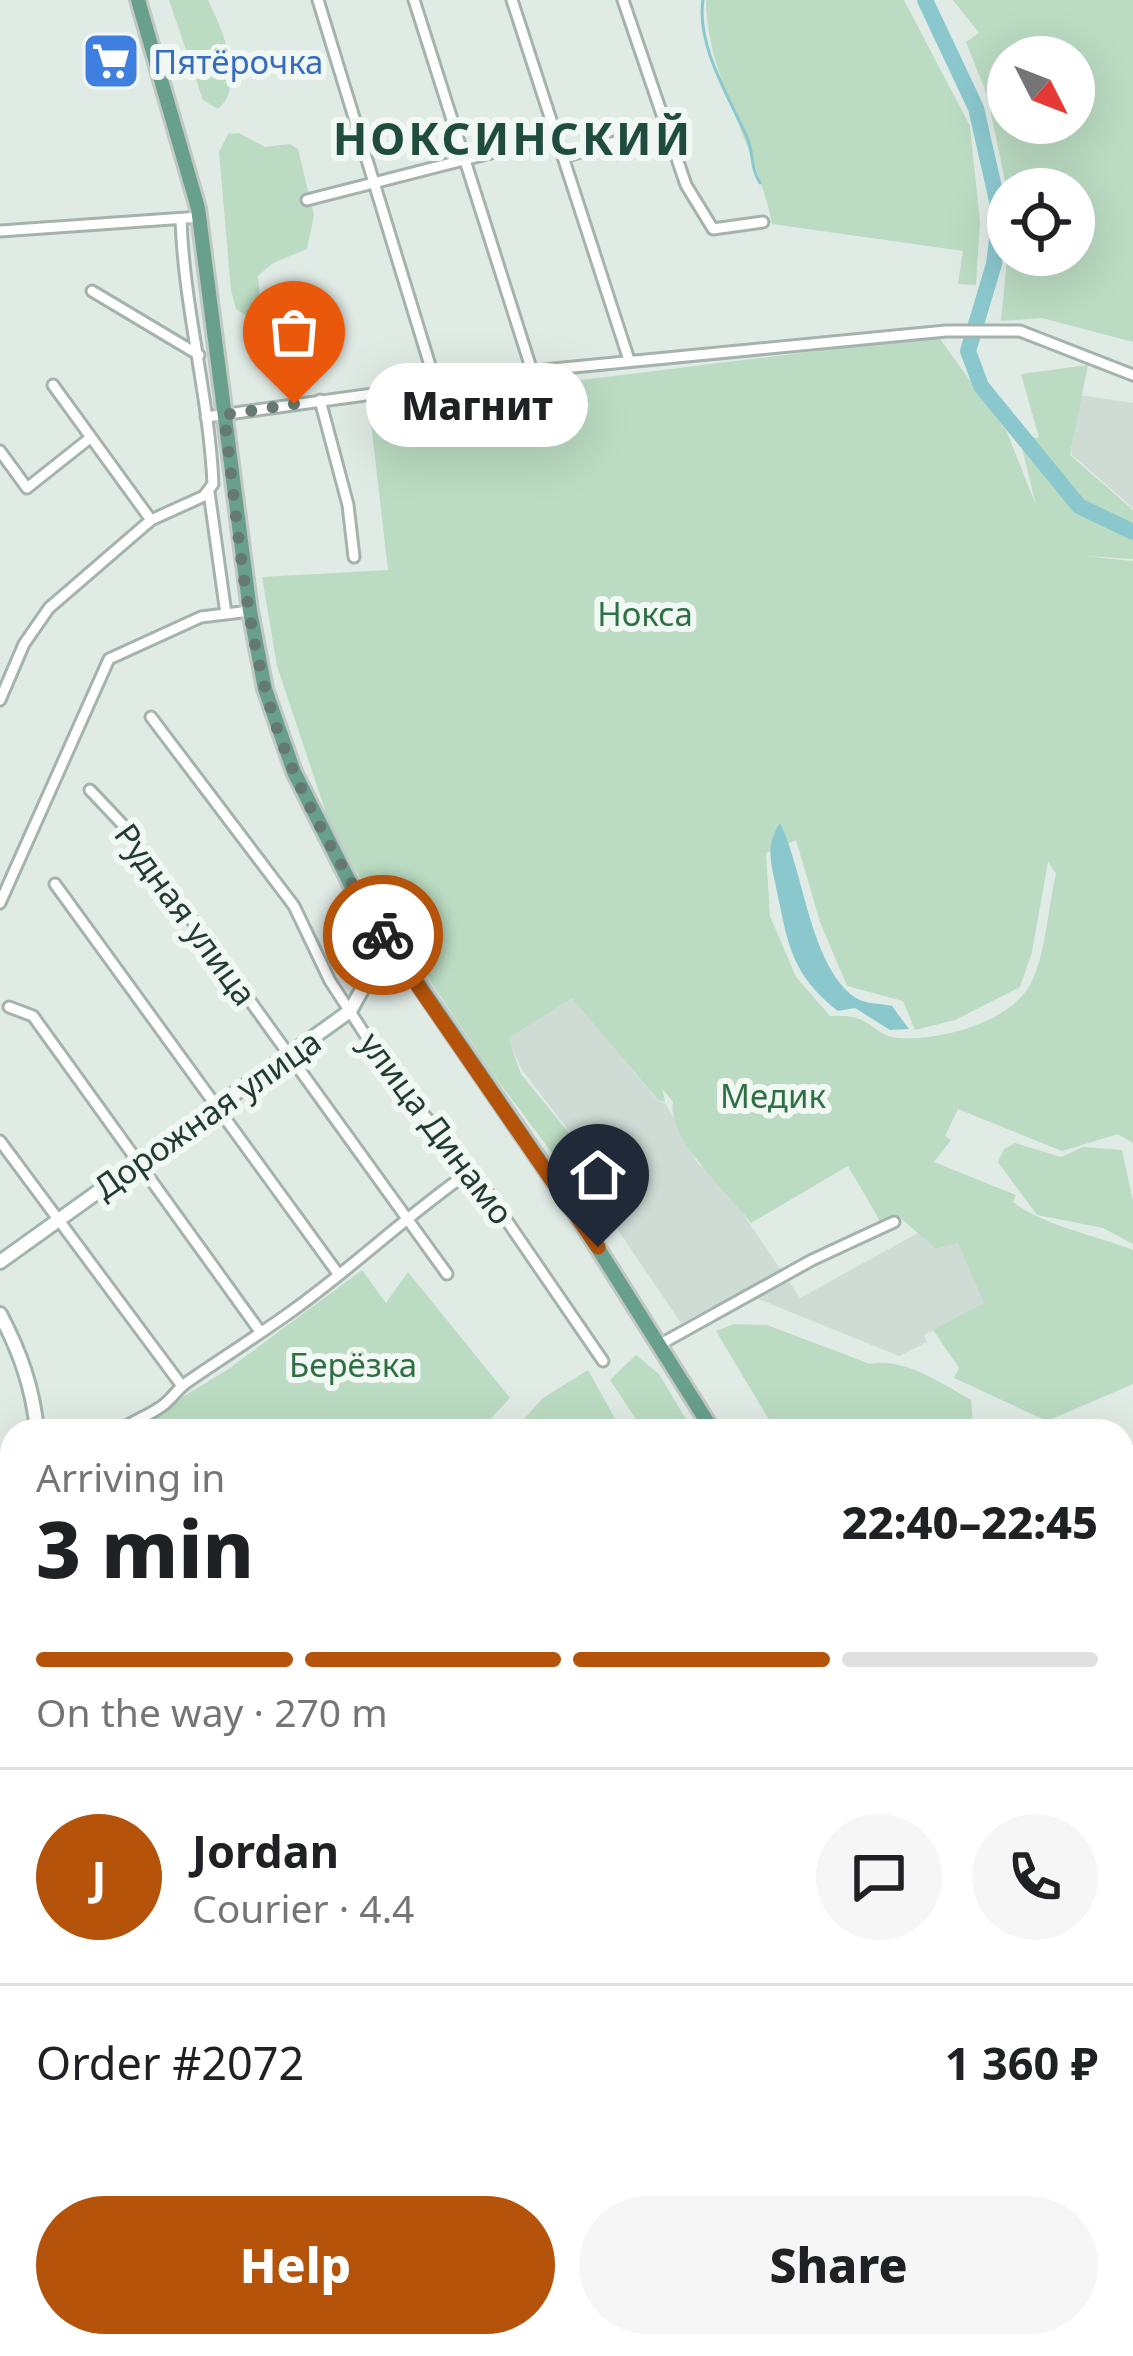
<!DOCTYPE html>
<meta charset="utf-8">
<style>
:root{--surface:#fff;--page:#f6f6f6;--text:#202124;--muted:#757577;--line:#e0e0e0;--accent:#b45309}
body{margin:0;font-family:"Noto Sans",sans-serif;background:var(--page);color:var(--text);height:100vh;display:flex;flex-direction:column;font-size:45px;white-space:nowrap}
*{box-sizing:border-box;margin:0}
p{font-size:39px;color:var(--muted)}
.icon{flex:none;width:66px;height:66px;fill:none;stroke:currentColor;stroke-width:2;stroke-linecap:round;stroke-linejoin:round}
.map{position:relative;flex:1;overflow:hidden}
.drawer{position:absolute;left:0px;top:1419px;width:1134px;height:939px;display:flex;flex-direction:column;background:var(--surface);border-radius:36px 36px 0 0;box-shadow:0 12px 48px #0002}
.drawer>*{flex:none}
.needle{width:78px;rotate:132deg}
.tools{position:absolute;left:987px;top:36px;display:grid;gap:24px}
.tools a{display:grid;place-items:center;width:108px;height:108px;border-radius:50%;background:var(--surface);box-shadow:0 12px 48px #0002;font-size:60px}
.pin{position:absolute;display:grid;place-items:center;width:102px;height:102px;color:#fff;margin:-123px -51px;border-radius:50% 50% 50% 0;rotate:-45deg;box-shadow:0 0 12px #0007}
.pin .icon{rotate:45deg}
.courier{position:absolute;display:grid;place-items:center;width:120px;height:120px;margin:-60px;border:9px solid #b45309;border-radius:50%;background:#fff;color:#222;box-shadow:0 3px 15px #0007}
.bubble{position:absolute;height:84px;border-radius:42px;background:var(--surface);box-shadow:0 12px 48px #0002;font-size:39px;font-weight:800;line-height:84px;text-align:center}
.overview em{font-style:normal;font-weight:800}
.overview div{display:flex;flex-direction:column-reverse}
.overview{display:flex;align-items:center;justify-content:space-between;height:204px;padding:0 36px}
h1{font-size:78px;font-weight:800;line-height:90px}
.bar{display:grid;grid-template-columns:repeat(4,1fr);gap:18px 12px;align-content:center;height:144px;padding:0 36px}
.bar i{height:15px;border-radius:9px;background:var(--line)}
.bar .current{background:var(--accent)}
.bar p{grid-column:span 4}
.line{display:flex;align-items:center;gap:30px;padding:0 36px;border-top:3px solid var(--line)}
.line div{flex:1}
.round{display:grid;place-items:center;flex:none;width:126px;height:126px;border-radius:63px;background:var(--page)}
.primary-button{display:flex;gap:24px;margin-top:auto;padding:24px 36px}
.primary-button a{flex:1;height:138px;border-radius:72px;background:var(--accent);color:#fff;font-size:48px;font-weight:800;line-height:138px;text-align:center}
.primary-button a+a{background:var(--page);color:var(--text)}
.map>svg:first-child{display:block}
.built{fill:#cfdbd5}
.green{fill:#bbdbc2;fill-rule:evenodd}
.water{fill:#8bc8ce}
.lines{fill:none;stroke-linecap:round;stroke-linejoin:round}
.stream{stroke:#8bc8ce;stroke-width:3}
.river{stroke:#8bc8ce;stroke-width:16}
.street-casing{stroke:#a4b3ad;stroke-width:15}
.secondary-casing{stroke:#a0b6ad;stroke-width:18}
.primary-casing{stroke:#c1c8c6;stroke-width:20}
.street{stroke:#fff;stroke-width:9}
.secondary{stroke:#fff;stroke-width:12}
.primary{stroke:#689f8d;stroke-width:14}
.done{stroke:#657972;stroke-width:12;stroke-dasharray:0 21.6}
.route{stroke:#b45309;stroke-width:15}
.labels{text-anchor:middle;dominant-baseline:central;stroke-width:12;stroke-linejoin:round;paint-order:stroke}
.shop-label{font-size:33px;fill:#366cbe;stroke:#f1f8f4;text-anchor:start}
.park-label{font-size:33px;fill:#2e7043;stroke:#f1f8f4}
.street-label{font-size:33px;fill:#223b33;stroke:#f1f8f4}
.district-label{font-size:45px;font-weight:bold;letter-spacing:3px;fill:#1f4c3e;stroke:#f1f8f4}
</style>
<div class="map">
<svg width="1133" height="2356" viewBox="0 0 1133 2356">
<rect width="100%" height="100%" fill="#e1ebe6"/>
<path class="built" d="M1080,395L1133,403V508L1071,454Z
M572,997L657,1100L666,1104L698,1164L722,1183L800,1298L918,1233L936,1249L958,1243L985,1304L924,1335L927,1342L899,1356L741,1292L681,1323L607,1214L608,1190L594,1164L522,1070L507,1038Z"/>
<path class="green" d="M169,0H208C222,29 247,84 218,109L203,100Z
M706,0H904L970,126L980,222L976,285L958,284L963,251L772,224C758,149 706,76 706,0Z
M953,0H1133V342L1042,318L1001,321L1008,248V255H1074V189H1008V195L987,95L966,42L979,33ZM1008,57H1074V123H1008Z
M239,133L265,147L290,144L298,149L314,215L307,249L273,263L258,276L261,310L248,317L236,309L231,290L219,152L228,134Z
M938,336L1007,432L1036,505L1019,436L1039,438L1021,374L1088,365L1070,455L1133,510V559L1085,556L1133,561V1143L1118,1134L1062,1151L958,1109L945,1136L951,1140L934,1162L1016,1195L1013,1202C1047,1227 1093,1234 1133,1250V1384L1047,1421L954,1378L959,1368L933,1330L984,1303L958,1243L936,1249L896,1214L880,1221L848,1166L751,1223C729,1193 667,1139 673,1102L662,1088L665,1102L658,1100L572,998L508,1038L521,1074L595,1165L574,1182L492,1073L335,840L277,666L262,577L388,570L369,406ZM796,840L820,922L847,986L903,1001L915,1030L955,1020L1020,987L1032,952L1048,862L1056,874C1048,907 1046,953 1031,983C1011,1023 939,1041 898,1038C870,1035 874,1013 830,1016L796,977L770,916L766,853Z
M1015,1143L1061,1157L1083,1147L1122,1150L1133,1201V1244L1103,1228L1037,1215L998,1162L1004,1149Z
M362,1270L386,1303L408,1272L510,1398L479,1431L133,1427L227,1370Z
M734,1324L767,1325L870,1364C903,1357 943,1384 971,1400L973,1425L984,1431H766L772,1425L716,1331Z
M636,1355L659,1374L693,1431H644L610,1380Z
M588,1370L622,1431H513L543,1398Z
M1122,1711L1133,1728V2087L1122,2070Z
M1122,2164L1133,2181V2356H101L106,2346H1122Z"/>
<path class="water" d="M780,823C804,871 810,967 856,998C865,1004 880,1003 892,1006L909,1029L890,1030L855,1008L838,1011C790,973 788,943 776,887C771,862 765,846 780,823Z"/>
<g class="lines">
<path class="stream" d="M703,0C696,45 729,97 747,137C754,154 750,167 760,183"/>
<path class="river" d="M925,0L976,108L1000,214L994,264L968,351L981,386L1079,506L1133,532"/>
<defs>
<path id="street" d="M318,0L436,385
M414,0L532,371
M512,0L629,360
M623,0L686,185L713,229L763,222
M563,157L622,140
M307,200L557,136
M0,231L200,217
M92,291L199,355
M53,385L151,520
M320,400L348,505L354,557
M206,417L553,369L946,331H1020L1133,375
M0,451L27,488L90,438
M209,492L226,614
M0,700L24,644L49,608L151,520L204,496L213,484C209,395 184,309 181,220
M151,717L294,906L330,981L398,1085L472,1170L603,1361
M90,790L124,826L447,1274
M55,884L339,1275
M0,903L109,659L201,617L250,611
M9,1007L33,1016L259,1330
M0,1141L182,1386
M659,1345L812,1260L894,1222
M119,1431C132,1421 146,1417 159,1408C170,1402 176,1390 186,1383C221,1359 257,1336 292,1311C356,1265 408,1214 472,1170
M0,1724L12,1729
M0,1971L12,1947
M0,2084L12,2090
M0,2194L12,2170
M25,2356L30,2346"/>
<path id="secondary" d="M0,1262L350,1011L388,943
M0,1314C20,1352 33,1388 37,1431
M0,1574L12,1546"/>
<path id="primary" d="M138,0L198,208L250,611L265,689L294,772L351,885L577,1215L713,1431
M1122,2111L1133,2128"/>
</defs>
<use href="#street" class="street-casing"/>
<use href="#secondary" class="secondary-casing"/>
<use href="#primary" class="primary-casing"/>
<use href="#street" class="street"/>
<use href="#secondary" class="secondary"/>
<use href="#primary" class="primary"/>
</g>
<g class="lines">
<path class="done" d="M294,404L224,415C236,506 242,599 265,688C288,779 335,856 383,935"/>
<path class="route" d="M383,935L598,1247"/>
</g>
<defs>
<symbol id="supermarket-square" viewBox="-11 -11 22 22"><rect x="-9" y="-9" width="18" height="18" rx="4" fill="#3f7fe0" stroke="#f1f8f4"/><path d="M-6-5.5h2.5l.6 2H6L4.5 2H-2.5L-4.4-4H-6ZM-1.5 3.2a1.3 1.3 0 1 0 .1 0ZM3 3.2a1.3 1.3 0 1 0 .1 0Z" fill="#fff"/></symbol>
</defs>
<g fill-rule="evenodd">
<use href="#supermarket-square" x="78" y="28" width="66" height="66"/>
</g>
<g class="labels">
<g class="shop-label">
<text x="153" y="61">Пятёрочка</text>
</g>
<g class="park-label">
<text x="645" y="613">Нокса</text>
<text x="773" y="1095">Медик</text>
<text x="353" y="1364">Берёзка</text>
</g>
<g class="street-label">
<text transform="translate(186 914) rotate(54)">Рудная улица</text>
<text transform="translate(207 1114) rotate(-35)">Дорожная улица</text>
<text transform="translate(437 1128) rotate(53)">улица Динамо</text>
</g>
<g class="district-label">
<text x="513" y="137">НОКСИНСКИЙ</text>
</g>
</g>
</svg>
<div class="tools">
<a><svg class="needle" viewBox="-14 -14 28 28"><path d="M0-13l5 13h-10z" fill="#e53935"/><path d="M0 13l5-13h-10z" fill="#757577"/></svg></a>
<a><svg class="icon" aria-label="locate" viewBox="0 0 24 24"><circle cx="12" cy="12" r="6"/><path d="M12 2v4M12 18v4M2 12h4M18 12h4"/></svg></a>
</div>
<div class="pin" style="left:294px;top:404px;background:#ea580c"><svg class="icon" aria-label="bag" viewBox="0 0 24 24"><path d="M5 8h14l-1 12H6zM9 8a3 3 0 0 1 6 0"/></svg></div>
<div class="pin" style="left:598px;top:1247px;background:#1f2937"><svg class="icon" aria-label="home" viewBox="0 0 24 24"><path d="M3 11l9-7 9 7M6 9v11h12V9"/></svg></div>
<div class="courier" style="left:383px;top:935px"><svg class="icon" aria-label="bike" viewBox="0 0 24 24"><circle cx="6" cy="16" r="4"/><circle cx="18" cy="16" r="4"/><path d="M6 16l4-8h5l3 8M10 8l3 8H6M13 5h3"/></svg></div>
<div class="bubble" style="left:366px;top:363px;width:222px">Магнит</div>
<section class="drawer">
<div class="overview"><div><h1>3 min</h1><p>Arriving in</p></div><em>22:40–22:45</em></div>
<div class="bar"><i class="current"></i><i class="current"></i><i class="current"></i><i></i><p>On the way · 270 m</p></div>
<div class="line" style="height:216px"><b class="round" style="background:var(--accent);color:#fff">J</b><div><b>Jordan</b><p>Courier · 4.4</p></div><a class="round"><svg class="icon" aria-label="chat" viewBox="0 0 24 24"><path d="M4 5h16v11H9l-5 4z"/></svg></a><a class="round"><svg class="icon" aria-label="phone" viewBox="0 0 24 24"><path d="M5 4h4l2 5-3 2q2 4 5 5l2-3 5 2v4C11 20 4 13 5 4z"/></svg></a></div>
<div class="line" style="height:156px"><div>Order #2072</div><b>1 360 ₽</b></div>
<div class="primary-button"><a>Help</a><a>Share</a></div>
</section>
</div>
